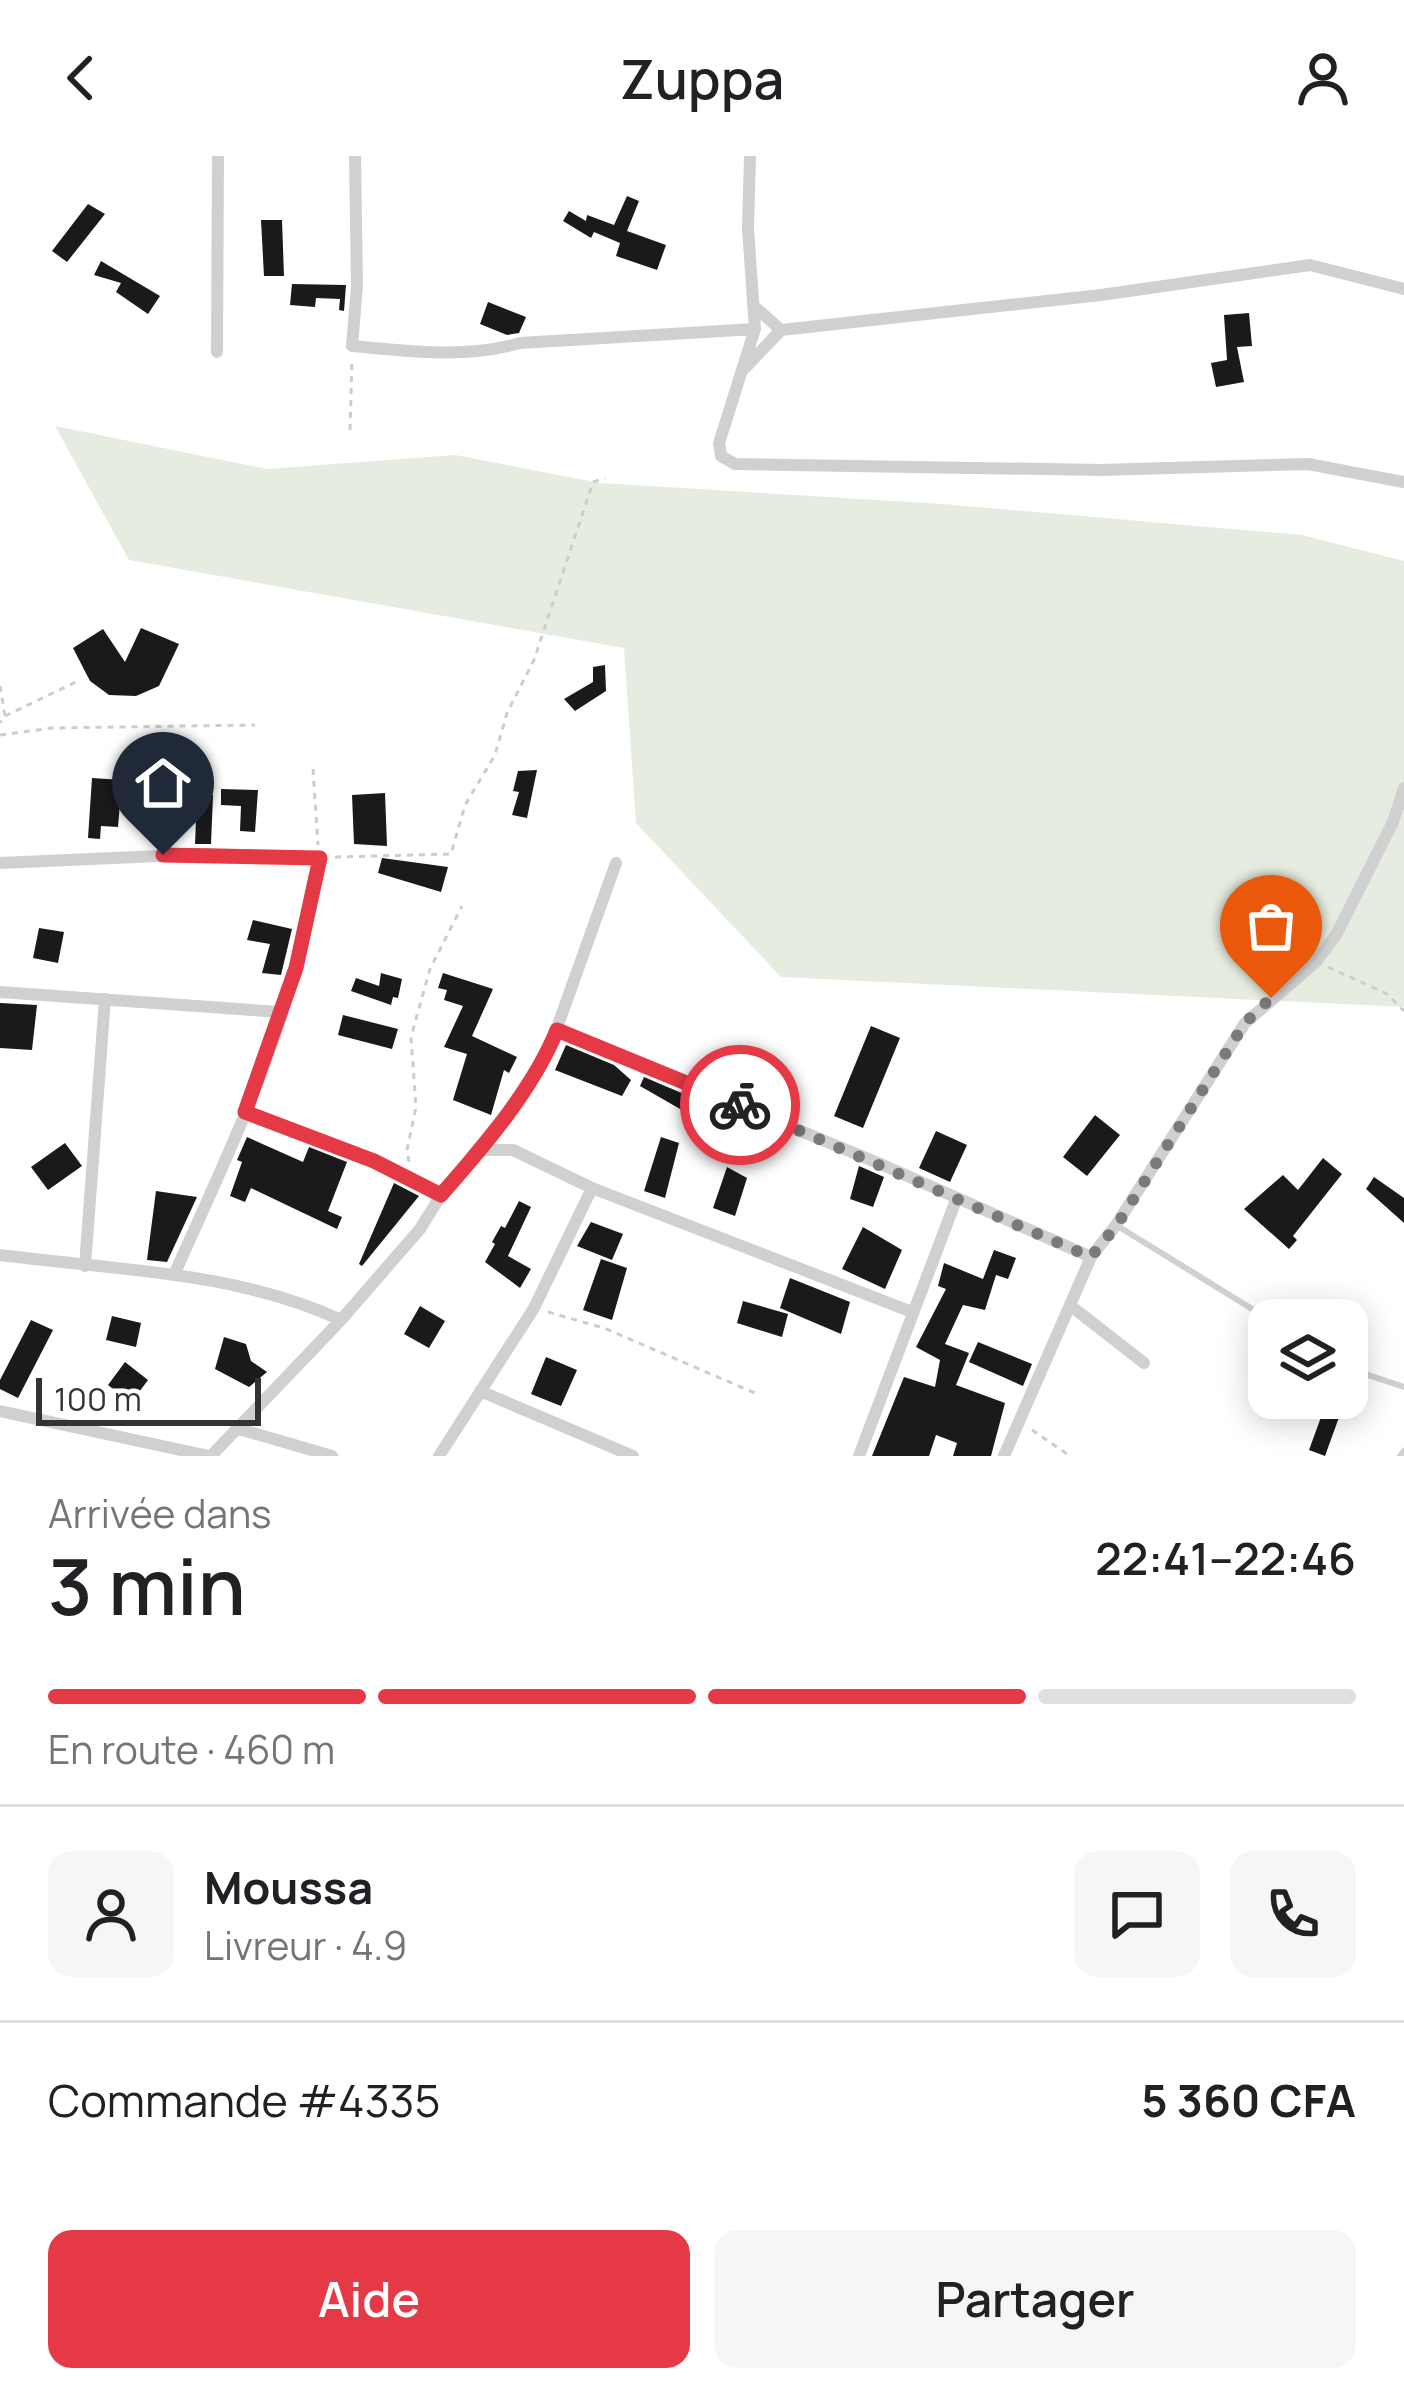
<!DOCTYPE html>
<html lang="fr">
<meta charset="utf-8">
<style>
:root{--surface:#fff;--page:#f6f6f6;--text:#202124;--muted:#757577;--line:#e0e0e0;--accent:#e63946}
body{margin:0;font-family:Manrope,sans-serif;background:var(--page);color:var(--text);height:100vh;display:flex;flex-direction:column;font-size:45px;white-space:nowrap}
*{box-sizing:border-box;margin:0}
p{font-size:39px;color:var(--muted)}
.icon{flex:none;width:66px;height:66px;fill:none;stroke:currentColor;stroke-width:2;stroke-linecap:round;stroke-linejoin:round}
.map{position:relative;height:1300px;overflow:hidden}
.panel{display:flex;flex-direction:column;background:var(--surface);flex:1}
.panel>*{flex:none}
.buttons{position:absolute;left:1248px;top:1143px;display:grid;gap:24px}
.buttons a{display:grid;place-items:center;width:120px;height:120px;border-radius:24px;background:var(--surface);box-shadow:0 6px 30px #0003;font-size:60px}
.scale{position:absolute;left:36px;bottom:30px;width:225px;box-sizing:border-box;padding-left:12px;border:6px solid #333;border-top:0;font-size:33px;line-height:42px;white-space:nowrap;color:#333;-webkit-text-stroke:9px #fff;paint-order:stroke}
.pin{position:absolute;display:grid;place-items:center;width:102px;height:102px;color:#fff;margin:-123px -51px;border-radius:50% 50% 50% 0;rotate:-45deg;box-shadow:0 0 12px #0007}
.pin .icon{rotate:45deg}
.courier{position:absolute;display:grid;place-items:center;width:120px;height:120px;margin:-60px;border:9px solid #e63946;border-radius:50%;background:#fff;color:#222;box-shadow:0 3px 15px #0007}
.headline em{font-style:normal;font-weight:600}
.headline div{display:flex;flex-direction:column-reverse}
.headline{display:flex;align-items:center;justify-content:space-between;height:204px;padding:0 48px}
h1{font-size:78px;font-weight:600;line-height:90px}
.bar{display:grid;grid-template-columns:repeat(4,1fr);gap:18px 12px;align-content:center;height:144px;padding:0 48px}
.bar i{height:15px;border-radius:9px;background:var(--line)}
.bar .current{background:var(--accent)}
.bar p{grid-column:span 4}
.line{display:flex;align-items:center;gap:30px;padding:0 48px;border-top:3px solid var(--line)}
.line div{flex:1}
.round{display:grid;place-items:center;flex:none;width:126px;height:126px;border-radius:24px;background:var(--page)}
.primary-button{display:flex;gap:24px;margin-top:auto;padding:24px 48px}
.primary-button a{flex:1;height:138px;border-radius:24px;background:var(--accent);color:#fff;font-size:48px;font-weight:600;line-height:138px;text-align:center}
.primary-button a+a{background:var(--page);color:var(--text)}
header{display:flex;justify-content:space-between;align-items:center;height:156px;padding:0 48px;background:var(--surface);font-size:54px;font-weight:600}
.map>svg:first-child{display:block}
.green{fill:#e6ecdf}
.building{fill:#1a1a1a}
.lines{fill:none;stroke-linecap:round;stroke-linejoin:round}
.path{stroke:#cdcdcd;stroke-width:3;stroke-dasharray:6 6;stroke-linecap:butt}
.service{stroke:#d0d0d0;stroke-width:6}
.minor{stroke:#d0d0d0;stroke-width:12}
.done{stroke:#7a7a7a;stroke-width:12;stroke-dasharray:0 21.6}
.route{stroke:#e63946;stroke-width:15}
</style>
<header><svg class="icon" aria-label="back" viewBox="0 0 24 24"><path d="M15 5l-7 7 7 7"/></svg>Zuppa<svg class="icon" aria-label="person" viewBox="0 0 24 24"><circle cx="12" cy="8" r="4"/><path d="M4 21q1-7 8-7t8 7"/></svg></header>
<div class="map">
<svg width="1404" height="1300" viewBox="0 0 1404 1300">
<rect width="100%" height="100%" fill="#fff"/>
<path class="green" d="M55,270L267,313L455,299L600,327L943,348L1302,379L1404,405V851L781,821L636,667L624,492L129,404Z"/>
<path class="building" d="M627,40L639,45L627,75L666,89L657,114L616,100L620,87L594,76L591,82L563,65L569,55L586,65L587,59L614,69Z
M88,48L105,58L67,106L52,95Z
M261,64H282L284,120H264Z
M101,105L160,140L148,158L116,136L121,127L94,119Z
M292,128L346,129L344,155L339,154L340,143L316,142L315,151L290,149Z
M488,146L526,161L519,177L507,179L480,168Z
M1249,157L1252,190L1237,191L1244,226L1216,231L1211,207L1227,204L1224,159Z
M141,472L179,488L159,530L136,540L109,539L90,525L73,492L103,473L125,506Z
M605,509L606,535L575,555L564,543L593,526V511Z
M537,614L527,662L512,659L519,636L513,635L518,615Z
M92,622L122,624L118,671L101,670L100,683L88,682Z
M221,633L258,634L255,676L240,675L241,650L221,649Z
M385,637L387,690L354,688L352,639Z
M197,638L213,639L211,688H195Z
M382,702L448,711L441,736L378,717Z
M253,764L292,773L281,819L262,817L270,788L247,784Z
M39,772L64,776L58,807L33,802Z
M381,817L402,823L398,842L393,841L391,849L351,835L356,822L379,830Z
M443,817L493,833L472,880L517,901L509,917L504,914L491,959L453,944L467,898L444,891L463,850L444,844L447,834L438,832Z
M0,847L37,849L32,894L0,892Z
M343,859L398,873L392,893L338,879Z
M871,870L900,882L863,972L834,960Z
M566,889L614,909L631,924L622,940L555,914Z
M644,921L691,941L687,957L640,930Z
M1095,959L1120,979L1087,1020L1063,1001Z
M936,975L967,989L950,1026L919,1012Z
M247,981L303,1006L309,991L347,1006L328,1055L342,1061L337,1073L251,1032L245,1046L230,1040L242,1006L237,1004Z
M661,981L679,987L665,1042L644,1035Z
M65,987L82,1010L48,1034L31,1011Z
M1323,1002L1342,1018L1293,1080L1297,1084L1289,1093L1244,1053L1283,1019L1298,1034Z
M859,1010L884,1021L873,1051L850,1043Z
M727,1011L747,1022L735,1060L713,1052Z
M1374,1021L1404,1042V1067L1366,1033Z
M394,1027L419,1040L362,1110L359,1108Z
M156,1035L197,1041L167,1106L147,1104Z
M519,1045L531,1051L508,1100L531,1113L520,1132L485,1106L495,1088L492,1086L501,1070L505,1072Z
M591,1066L623,1078L612,1104L577,1090Z
M863,1071L902,1094L885,1133L842,1113Z
M994,1094L1016,1102L1008,1123L996,1119L985,1154L963,1149L945,1188L969,1197L956,1229L1005,1247L991,1300H953L957,1287L936,1279L929,1300H872L904,1221L935,1231L940,1204L916,1191L946,1133L938,1130L944,1107L983,1123Z
M601,1103L627,1112L612,1164L583,1154Z
M790,1122L850,1146L841,1178L780,1152Z
M743,1145L788,1158L782,1181L737,1167Z
M420,1150L445,1165L429,1192L404,1178Z
M112,1160L141,1167L136,1191L106,1184Z
M31,1164L53,1174L18,1242L0,1233V1224Z
M224,1181L246,1188L251,1205L267,1216L249,1231L215,1213Z
M978,1186L1032,1208L1023,1230L969,1206Z
M546,1201L577,1214L561,1250L531,1238Z
M125,1206L148,1224L131,1247L108,1229Z
M1328,1242H1346L1325,1300L1309,1294Z"/>
<g class="lines">
<path class="path" d="M350,274L352,204
M0,530L5,560L0,567
M5,560L78,525
M0,579L52,572L255,569
M313,613L318,689
M335,701L451,698L465,649L495,599L507,557L534,504L593,326L605,322
M1328,811L1387,838L1404,855
M409,1006L407,994L416,951L411,881L430,813L462,750
M548,1156L604,1172L755,1237
M1032,1274L1070,1300"/>
<path class="service" d="M1116,1069L1270,1164
M1347,1212L1404,1231
M1400,1300L1404,1295"/>
<path class="minor" d="M355,0L357,130L352,190C410,195 464,203 520,187L755,173
M750,0L748,72L755,173L719,287L721,300L735,308L1101,314L1308,308L1404,326
M755,151L781,174L1101,139L1310,109L1404,133
M217,196L218,0
M745,212L781,174
M0,707L204,698L320,702C312,738 306,774 296,810C268,917 219,1018 174,1119
M0,836L280,856
M557,874L878,1007L1091,1101
M246,956L374,1005L441,1039
M479,994H513L592,1032
M0,1099C114,1114 236,1115 341,1164
M85,1110L105,843
M1071,1150L1144,1207
M480,1235L633,1300
M0,1255L209,1300
M239,1273L332,1300
M211,1300L341,1164L420,1073L441,1039L507,957L549,894L616,707
M439,1300L534,1152L592,1032L912,1156
M859,1300L956,1044
M1004,1300L1091,1101L1116,1069L1245,867L1316,806L1336,779L1393,666L1404,632"/>
</g>
<g class="lines">
<path class="done" d="M740,949L1091,1101L1117,1069L1245,867L1271,842"/>
<path class="route" d="M163,699L320,702L296,812L245,956L374,1005L441,1039C484,990 532,935 557,874L740,949"/>
</g>
</svg>
<div class="buttons">
<a><svg class="icon" aria-label="layers" viewBox="0 0 24 24"><path d="M12 4l9 5-9 5-9-5zM3 14l9 5 9-5"/></svg></a>
</div>
<div class="scale">100 m</div>
<div class="pin" style="left:1271px;top:842px;background:#ea580c"><svg class="icon" aria-label="bag" viewBox="0 0 24 24"><path d="M5 8h14l-1 12H6zM9 8a3 3 0 0 1 6 0"/></svg></div>
<div class="pin" style="left:163px;top:699px;background:#1f2937"><svg class="icon" aria-label="home" viewBox="0 0 24 24"><path d="M3 11l9-7 9 7M6 9v11h12V9"/></svg></div>
<div class="courier" style="left:740px;top:949px"><svg class="icon" aria-label="bike" viewBox="0 0 24 24"><circle cx="6" cy="16" r="4"/><circle cx="18" cy="16" r="4"/><path d="M6 16l4-8h5l3 8M10 8l3 8H6M13 5h3"/></svg></div>
</div>
<section class="panel">
<div class="headline"><div><h1>3 min</h1><p>Arrivée dans</p></div><em>22:41–22:46</em></div>
<div class="bar"><i class="current"></i><i class="current"></i><i class="current"></i><i></i><p>En route · 460 m</p></div>
<div class="line" style="height:216px"><a class="round"><svg class="icon" aria-label="person" viewBox="0 0 24 24"><circle cx="12" cy="8" r="4"/><path d="M4 21q1-7 8-7t8 7"/></svg></a><div><b>Moussa</b><p>Livreur · 4.9</p></div><a class="round"><svg class="icon" aria-label="chat" viewBox="0 0 24 24"><path d="M4 5h16v11H9l-5 4z"/></svg></a><a class="round"><svg class="icon" aria-label="phone" viewBox="0 0 24 24"><path d="M5 4h4l2 5-3 2q2 4 5 5l2-3 5 2v4C11 20 4 13 5 4z"/></svg></a></div>
<div class="line" style="height:156px"><div>Commande #4335</div><b>5 360 CFA</b></div>
<div class="primary-button"><a>Aide</a><a>Partager</a></div>
</section>
